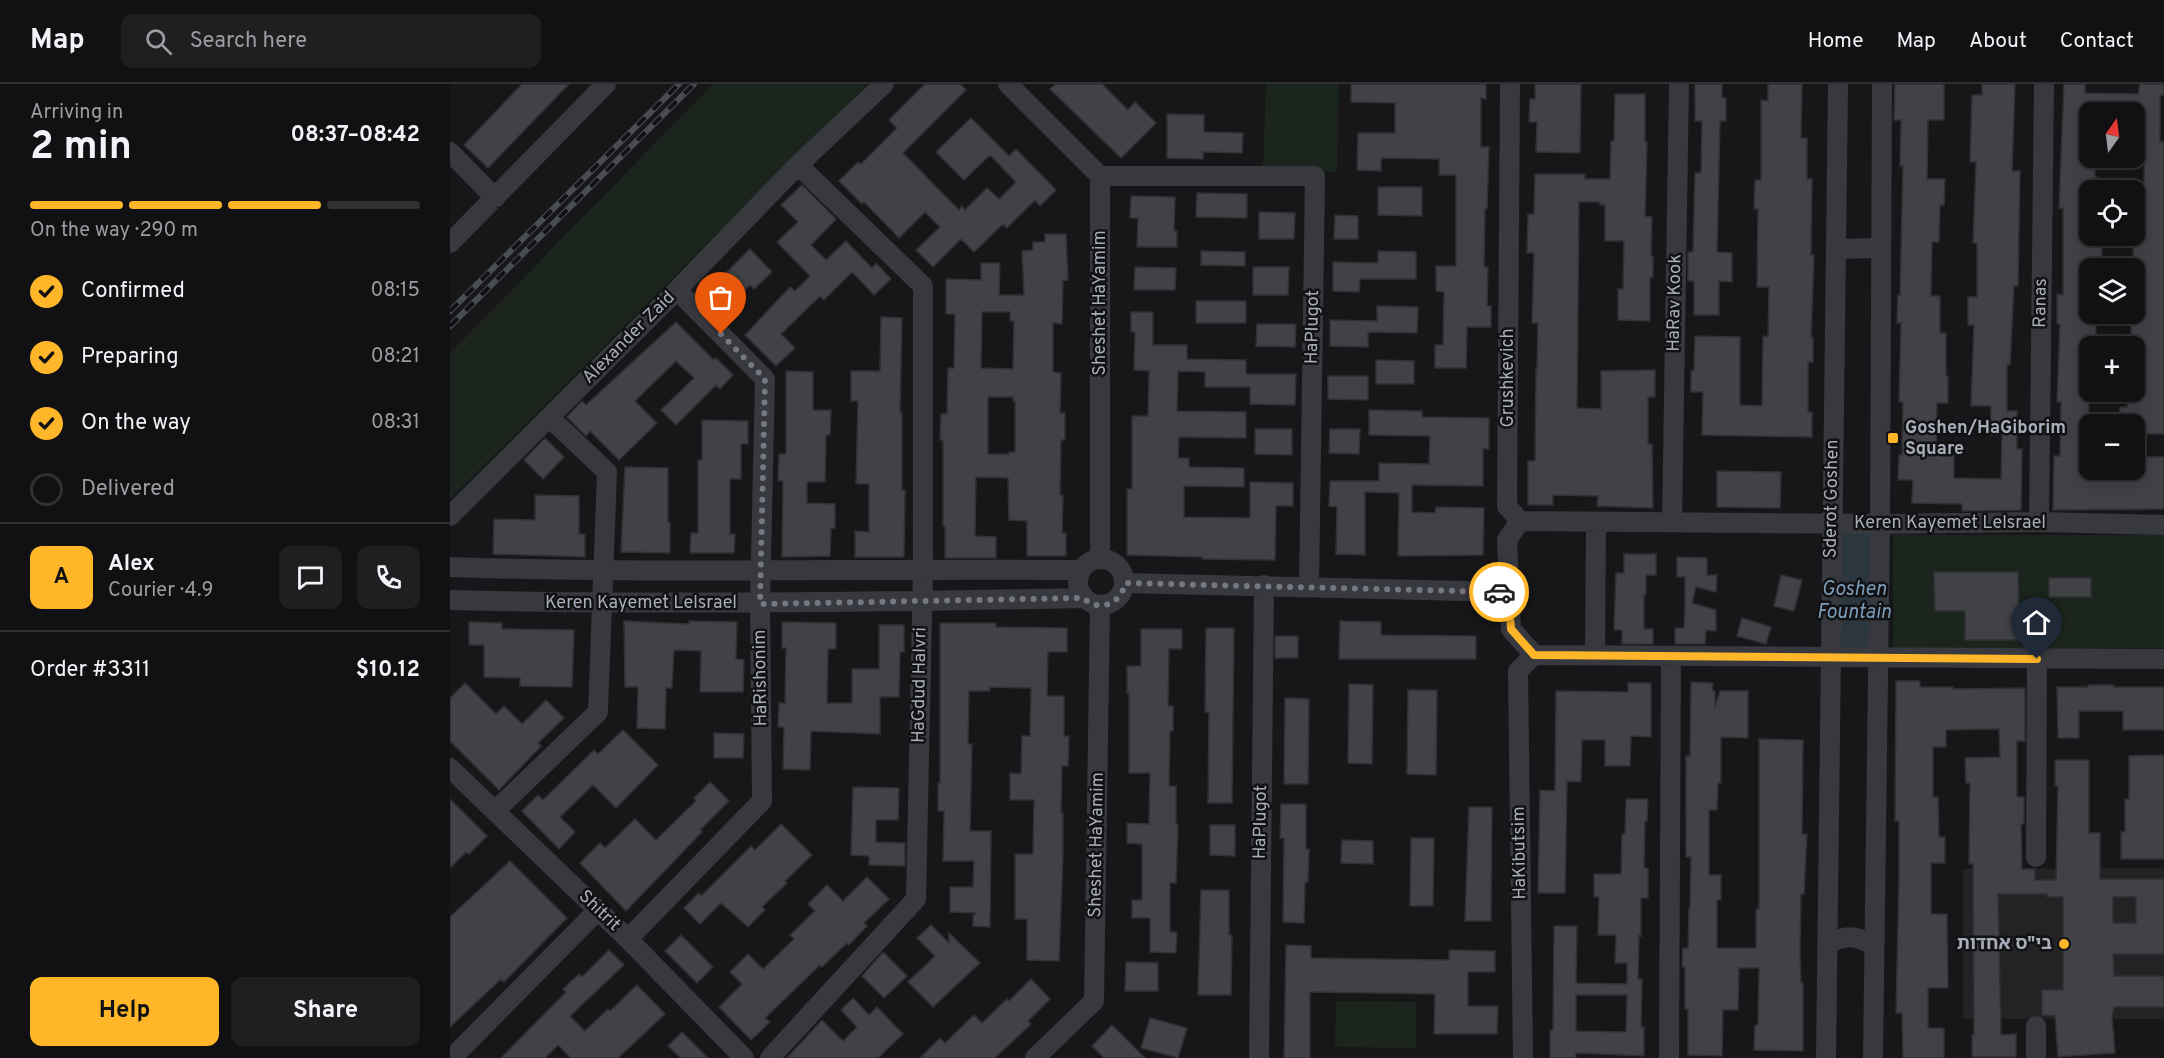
<!DOCTYPE html>
<meta charset="utf-8">
<style>
:root{--surface:#111113;--page:#1e1f21;--text:#f1f3f6;--muted:#9c9da0;--line:#303133;--accent:#ffb729}
body{margin:0;font-family:Overpass,"Noto Sans Hebrew",sans-serif;background:var(--page);color:var(--text);height:100vh;display:flex;flex-direction:column;font-size:22px;white-space:nowrap}
*{box-sizing:border-box;margin:0}
p{font-size:20px;color:var(--muted)}
.icon{flex:none;width:33px;height:33px;fill:none;stroke:currentColor;stroke-width:2;stroke-linecap:round;stroke-linejoin:round}
.map{position:relative;flex:1;overflow:hidden}
.sheet{display:flex;flex-direction:column;background:var(--surface);width:450px}
.sheet>*{flex:none}
.needle{width:39px;rotate:14deg}
.tools{position:absolute;left:1629px;top:18px;display:grid;gap:12px}
.tools a{display:grid;place-items:center;width:66px;height:66px;border-radius:12px;background:var(--surface);box-shadow:0 3px 15px #0003,0 0 0 2px var(--line);font-size:30px}
.pin{position:absolute;display:grid;place-items:center;width:51px;height:51px;color:#fff;margin:-62px -26px;border-radius:50% 50% 50% 0;rotate:-45deg;box-shadow:0 0 6px #0007}
.pin .icon{rotate:45deg}
.courier{position:absolute;display:grid;place-items:center;width:60px;height:60px;margin:-30px;border:4px solid #ffb729;border-radius:50%;background:#fff;color:#222;box-shadow:0 2px 8px #0007}
.head em{font-style:normal;font-weight:700}
.head div{display:flex;flex-direction:column-reverse}
.head{display:flex;align-items:center;justify-content:space-between;height:102px;padding:0 30px}
h1{font-size:39px;font-weight:700;line-height:45px}
.bar{display:grid;grid-template-columns:repeat(4,1fr);gap:9px 6px;align-content:center;height:72px;padding:0 30px}
.bar i{height:8px;border-radius:4px;background:var(--line)}
.bar .on{background:var(--accent)}
.bar p{grid-column:span 4}
.line{display:flex;align-items:center;gap:15px;padding:0 30px;border-top:2px solid var(--line)}
.line div{flex:1}
.round{display:grid;place-items:center;flex:none;width:63px;height:63px;border-radius:12px;background:var(--page)}
ol{padding:0 30px;list-style:none}
li{display:flex;align-items:center;gap:18px;height:66px}
li p{margin-inline-start:auto}
li .icon{padding:6px;border-radius:50%;background:var(--accent);color:#111;stroke-width:4}
li:last-child{color:var(--muted)}
li i{width:33px;height:33px;border:3px solid var(--line);border-radius:50%}
.cta{display:flex;gap:12px;margin-top:auto;padding:12px 30px}
.cta a{flex:1;height:69px;border-radius:12px;background:var(--accent);color:#111;font-size:24px;font-weight:700;line-height:69px;text-align:center}
.cta a+a{background:var(--page);color:var(--text)}
header{display:flex;align-items:center;gap:36px;box-sizing:border-box;height:84px;padding:0 30px;background:var(--surface);border-bottom:2px solid var(--line)}
header strong{font-size:28px}
nav{display:flex;gap:33px;margin-inline-start:auto;font-size:21px}
.search{width:420px;height:54px;background:var(--page);display:flex;align-items:center;gap:15px;box-sizing:border-box;padding:0 21px;border-radius:12px;color:var(--muted);font-size:22px}
main{display:flex;flex:1;min-height:0}
.map>svg:first-child{display:block}
.built{fill:#232326}
.green{fill:#1c251d}
.water{fill:#2b363f}
.building{fill:#414246;stroke:#313135;stroke-width:1.5;fill-rule:evenodd}
.lines{fill:none;stroke-linecap:round;stroke-linejoin:round}
.minor{stroke:#37393f;stroke-width:20}
.rail-casing{stroke:#4a4c54;stroke-width:6}
.rail{stroke:#121214;stroke-width:4;stroke-dasharray:11;stroke-linecap:butt}
.done{stroke:#757882;stroke-width:6;stroke-dasharray:0 10.8}
.route{stroke:#ffb729;stroke-width:8}
.poi-dot{fill:#ffb729;stroke:#121214;stroke-width:2}
.labels{text-anchor:middle;dominant-baseline:central;stroke-width:5;stroke-linejoin:round;paint-order:stroke}
.street-label{font-size:18px;fill:#a8adba;stroke:#121214}
.poi-label{font-size:18px;font-weight:bold;fill:#a8adba;stroke:#121214;text-anchor:start}
.water-label{font-size:20px;font-style:italic;fill:#7b9cb8;stroke:#121214}
</style>
<header>
<strong>Map</strong>
<div class="search"><svg class="icon" aria-label="search" viewBox="0 0 24 24"><circle cx="10" cy="10" r="6"/><path d="M15 15l6 6"/></svg>Search here</div>
<nav><a>Home</a><a>Map</a><a>About</a><a>Contact</a></nav>
</header>
<main>
<section class="sheet">
<div class="head"><div><h1>2 min</h1><p>Arriving in</p></div><em>08:37–08:42</em></div>
<div class="bar"><i class="on"></i><i class="on"></i><i class="on"></i><i></i><p>On the way · 290 m</p></div>
<ol>
<li><svg class="icon" aria-label="check" viewBox="0 0 24 24"><path d="M5 12l5 5 9-10"/></svg>Confirmed<p>08:15</p></li>
<li><svg class="icon" aria-label="check" viewBox="0 0 24 24"><path d="M5 12l5 5 9-10"/></svg>Preparing<p>08:21</p></li>
<li><svg class="icon" aria-label="check" viewBox="0 0 24 24"><path d="M5 12l5 5 9-10"/></svg>On the way<p>08:31</p></li>
<li><i></i>Delivered</li>
</ol>
<div class="line" style="height:108px"><b class="round" style="background:var(--accent);color:#111">A</b><div><b>Alex</b><p>Courier · 4.9</p></div><a class="round"><svg class="icon" aria-label="chat" viewBox="0 0 24 24"><path d="M4 5h16v11H9l-5 4z"/></svg></a><a class="round"><svg class="icon" aria-label="phone" viewBox="0 0 24 24"><path d="M5 4h4l2 5-3 2q2 4 5 5l2-3 5 2v4C11 20 4 13 5 4z"/></svg></a></div>
<div class="line" style="height:78px"><div>Order #3311</div><b>$10.12</b></div>
<div class="cta"><a>Help</a><a>Share</a></div>
</section>
<div class="map">
<svg width="1714" height="974" viewBox="0 0 1714 974">
<rect width="100%" height="100%" fill="#171719"/>
<path class="built" d="M1714,784V935H1513V785Z"/>
<path class="green" d="M263,0H418L0,415V269Z
M816,0H889L887,88L813,85Z
M1443,451H1714V564L1443,565Z
M886,917L966,918V964L885,963Z"/>
<path class="water" d="M1385,443L1425,445L1424,570H1383Z"/>
<path class="building" d="M72,0H119L38,84L14,61Z
M475,0H510L516,6L453,69L509,126L512,122L515,126L537,104L549,115L566,98L540,71L514,96L486,68L521,34L559,72L566,65L606,106L590,122L585,116L557,144L553,140L524,168L511,155L483,183L466,166L490,143L475,128L449,154L414,118L412,120L389,97L408,78L411,80L447,44L439,36Z
M606,0H652L678,26L685,18L706,39L671,74L600,5Z
M901,0H1036V15L1031,14V63H1039L1037,125H1035L1034,183H1038L1037,222H1041V243H1017L1016,284H985V261H993L994,208L986,207V182H1006V91H989V75L931,74V87L907,86L908,49H945V19L901,18Z
M1085,0H1131L1130,69L1086,68L1087,38H1079L1080,15H1085Z
M1245,0H1272V14H1276V37H1270L1267,168L1282,169V198L1269,197V231H1244V197H1238V168H1243L1245,89H1251L1252,37H1245Z
M1318,0H1352L1351,54H1357V95H1362L1361,171H1364L1361,253H1363V278H1358V328H1362V353L1252,351L1253,308H1241V287H1244L1245,252L1290,253V321L1312,322L1313,252L1318,253L1319,203H1307L1308,125H1304L1305,96H1311V16L1318,17Z
M1445,0H1494V36H1478L1477,95H1495L1494,121H1490L1489,158H1482L1481,212H1490V249H1496V292H1498V319H1487L1486,371H1504V394L1551,395L1552,351H1540L1541,322H1521L1524,241H1518V213H1527V159H1523L1526,78H1520L1522,11H1532V0H1565L1562,87H1570L1568,202H1564L1560,281H1557V327H1567V365H1572L1571,426L1512,427V420L1462,419L1463,396H1448L1449,371H1452L1453,318H1449L1451,239H1447L1448,211H1450L1453,82H1450L1451,36H1444Z
M1614,0H1635V9L1688,10L1690,0H1714V12L1710,11V58H1714V350H1684V340H1669L1670,323H1677V308H1684V262H1681V230H1684L1683,152L1684,134L1690,135L1691,99H1694L1695,45H1684V28H1636V60H1640V74H1645V93L1650,94L1649,106H1640V152H1653L1651,184H1640V230H1655V241H1646V262H1640L1638,357L1630,356L1629,380H1640V386H1684V373H1714V425L1603,426L1604,372H1610L1611,318H1607L1610,240H1607V210L1613,211V124H1609Z
M1165,10H1195V58H1197L1195,132L1202,133L1201,172H1203V193H1200V237L1168,236V205H1173L1174,157H1155V121H1150V118H1129L1127,324L1151,325V287L1205,286V313H1198V360H1202L1203,424L1147,422L1148,412L1103,411V421H1078V377H1085L1086,285H1087L1088,239H1082L1084,169H1077L1078,130H1084L1085,90H1135V95H1160L1161,57H1164Z
M717,30L754,31V48L793,49L792,69L753,68V75L717,74Z
M352,101L386,135L361,161L376,176L396,157L422,184L426,179L441,195L424,211L402,188L374,216L370,212L331,250L345,264L326,282L295,251L340,203L345,207L360,192L327,158L348,138L331,121Z
M928,103H972V132L928,131Z
M747,109L797,110V134L746,133Z
M681,112L725,113L724,147H727V163H687L688,134H680Z
M809,128L845,129L844,155H809Z
M885,131L908,132V155H884Z
M595,150H616L618,196L613,197L612,240L603,239V288L611,289L610,329H615V356H611L610,411H613L612,449H616V472H577V437L559,436L558,394L526,393L525,452L546,453V474H495V442H493V356H490L491,330H497L498,284H504L505,230H496V195L531,196V179H550L549,211H574L572,167L583,166V158H595ZM532,228H560V237H564L563,285L531,284ZM538,313H563V317H565V368H559V370H538Z
M300,165L322,188L304,205L300,201L274,227L254,207L270,191L272,193Z
M751,167L795,168V182L751,181Z
M928,167L966,168V195H910L909,208L883,207V178L928,179Z
M685,183L726,184L725,206H684Z
M803,183H839L838,211H803Z
M746,217H796V239H746Z
M927,222L968,223L967,249L918,248V263L880,262V236L927,237Z
M681,228H703V261H737V275L796,276V290H846L845,321L800,320V303H755V288L728,287L727,327L796,328V354L729,353L728,374H739V383L794,384V403L734,402V433L800,434V398L843,399V422H826L825,476L752,475V473L677,471V405H682V332H698L699,287L684,286L685,248H681Z
M431,233L452,234L450,328H452V406H455L454,473H405V447L419,448V400H406L408,317H401V287H430Z
M226,238L264,276L266,274L283,291L270,305L266,301L226,341L211,326L244,294L226,277L185,317L207,339L169,376L140,347L136,352L117,333L132,317L136,321Z
M807,240H846L845,263L806,262Z
M926,276L964,277V300H926Z
M336,287L363,288V326H381L380,351H376L375,398H357V419L385,420V444H381L380,472L332,473L333,397H328L329,370H336Z
M878,292H918V316L878,315Z
M919,326L972,327V333L1039,334V365H1033V402L962,401V428L985,429L986,423L1034,424L1033,471L948,472L949,409L915,408V471L886,470L887,423L879,422L880,397H929V379L979,380L980,352L919,351Z
M252,336L298,337V360H291V395H280V450H285L284,469H240L241,449H248V376H252Z
M805,345H842V371L805,370Z
M880,345H910L909,370L879,369Z
M95,354L114,373L93,395L74,376Z
M175,383L218,384V438H220V469L171,468Z
M1267,387L1331,388L1330,424L1267,423Z
M85,411L129,412V450H135V473L43,470L44,435L85,436Z
M1174,470H1206V491H1196V511H1194V545H1203V560H1172V546H1164L1166,489H1174Z
M1227,473L1257,474V491H1267L1266,508L1246,503L1242,519L1266,526V547L1256,546L1255,560H1225V544H1234L1235,525V493H1227Z
M1484,488H1568L1569,538H1575V556H1515V527H1485Z
M1331,491L1352,496L1344,527L1324,522Z
M1599,494H1641V513H1599Z
M1292,534L1321,543L1316,560L1287,552Z
M174,537L239,540V537L287,538L286,575L294,576L293,608H250L251,567L224,566L222,604H216L215,645L187,644L188,603H175Z
M890,537L931,538V551L1026,552V575H889Z
M19,538L52,539V545L124,546L122,603L70,602V594L34,593V561H19Z
M332,538L386,539V565H378L377,619H402V585H429V541H454V568H450L449,613H430V650L361,647L360,686L333,685L334,643H328L329,619H335L336,564H332Z
M490,539H546V543L617,544V568H598L597,612H614V652H619L618,682H612L611,729H613V770L609,877L577,876V835H565V770H583L584,716H560V689L571,690L572,652H580L581,604L540,603V607H519L518,660H522L520,747H541L540,843L523,842V832L526,829L500,828V803H523L524,777H493L494,727H488V699H490Z
M756,544H784L782,719H758L759,628H755Z
M691,545H732V565H719L718,622H723V647H720L719,702H726V740H728L726,799H720V848H727L726,869L700,868V834H682V816H692V760L677,759V739L699,740L700,689H679V609H677V582H691Z
M825,552H848V574H825Z
M1446,597H1470V603H1503V605L1575,604V657H1567V713H1574V740H1571L1572,785H1585V796H1606L1608,702H1605V676H1639V749H1650V795H1714V870H1663L1664,892H1714V923H1664L1662,932L1665,969L1608,973L1605,932L1592,931V906H1613V813H1597V810H1548L1551,951L1566,950V973H1522V951H1524L1523,780H1519L1520,699H1516L1515,674L1550,673L1549,645L1496,646V663H1483V713H1488L1489,753H1495V779H1481V830H1497L1498,904H1478V944H1494V974H1453L1452,929H1446L1449,793V737H1445ZM1663,813H1686V839H1663Z
M1241,598L1263,599L1262,606L1265,607V623L1270,607H1298V654L1271,653V699H1268L1267,726H1259V791H1271V816H1267V864H1306V825H1309V655L1353,656L1352,750H1357L1354,810H1351L1350,865L1351,899H1353V967L1304,966L1305,941H1308L1309,884H1289L1288,926H1273L1272,972L1238,971V925H1235V883H1232L1233,864H1238L1239,824H1240L1241,773H1236V672H1240Z
M15,599L46,630L54,622L72,640L96,616L114,634L88,659L91,662L49,706L0,657V614Z
M1178,599H1201V653L1181,652L1180,682H1155V656H1132L1131,698L1117,697L1115,809H1088L1090,706L1105,707L1106,607L1178,608Z
M899,600L923,601L922,680L898,679Z
M1638,601H1664V603H1714V646H1673V627H1629V654H1608L1607,603H1638Z
M958,606H987L986,691L957,690Z
M835,614L859,615L858,700H834Z
M173,646L208,681L166,724L143,701L110,733L125,748L109,765L72,727L88,711L93,716L144,666L148,670Z
M264,649L294,650L293,674H264Z
M1714,671V775H1671V748H1675V715H1679V672Z
M260,698L279,717L250,746L252,748L176,827L130,779L150,759L155,764L185,735L206,756L246,717L244,714Z
M403,703L449,704L448,736H426V758L455,759V782L419,781V772L401,771Z
M0,715L37,752L19,770L16,768L0,784Z
M1176,715H1198L1197,737H1195L1194,784H1198V814H1191V852L1189,851L1188,895H1192L1191,943H1194V972L1126,969V974H1100V946H1103L1104,842H1127L1126,899L1177,900V879H1165L1166,851H1148L1149,813H1144V790H1171L1172,750H1175ZM1126,911H1177L1176,948L1126,947Z
M831,720H856V765H859L858,798H855L854,839L833,838L834,754H830Z
M1019,723H1042L1041,837H1015Z
M331,740L362,771L335,797L337,799L312,823L315,826L298,843L271,819L250,840L234,824L249,809L251,812L301,762L305,766Z
M760,741H785V772L760,771Z
M961,754H984L983,822H960Z
M892,756L923,757V780L891,779Z
M60,777L117,834L54,898L51,895L0,943V833Z
M417,793L439,815L414,839L417,842L399,861L397,859L372,883L370,881L315,934L320,938L301,956L269,923L292,900L280,888L298,870L313,885L344,855L340,851L365,827L358,820L377,801L393,817Z
M751,806H779V851H782L781,911H748Z
M481,841L499,859V849L530,879L483,923L458,898L485,872L467,854Z
M231,851L263,883L247,899L215,867Z
M836,861L861,862V874L999,876V866L1045,867V888H1018V922H1048L1047,950H984L985,910L860,908V974H834Z
M159,866L174,881L120,932L135,947L158,925L160,927L187,901L215,930L168,974H121L108,961L95,974H51L116,908L113,905L129,890L132,893Z
M433,868L457,892L434,914L412,892Z
M676,878L708,879V907H675Z
M581,895L600,915L578,937L581,940L545,974H470L490,954L495,959L524,931L532,939L557,915L559,917Z
M403,914L419,931L427,923L453,950L428,974H337L372,936L393,957L407,943L391,926Z
M700,934L737,944L728,974L691,964Z
M662,941L695,974H654L642,962Z
M232,948L258,974H231L218,962Z"/>
<g class="lines">
<path class="minor" d="M558,0L650,92V475
M1060,0L1057,422L1070,437
M0,68L45,114
M650,92H865L859,503
M0,159L156,0
M1386,165L1431,164
M0,432L227,206L348,81L434,0
M1070,437L1430,440L1589,438L1714,441
M1070,437L1057,456L1061,545L1084,571
M1222,438L1229,0
M1589,438L1594,0
M628 498a23 23 0 1 1 46 0a23 23 0 1 1-46 0Z
M0,483C210,490 420,484 631,486
M674,499L1058,508
M0,516C211,521 422,518 633,514
M1084,571L1714,575
M1145,572L1146,438
M0,684L178,855L294,974
M45,727L148,628L157,388L100,334
M1586,773L1587,575
M178,855L312,717L310,520L315,295L227,206
M1377,861C1395,850 1407,851 1424,862
M1586,942V974
M2,974L148,826
M320,974L466,815L473,485V202L348,81
M585,974L644,917L650,522
M809,974L814,501
M1073,974L1068,587L1084,571
M1219,974L1221,572
M1376,974L1388,0
M1423,974L1430,440L1432,0"/>
<defs>
<path id="rail" d="M0,227L229,0
M0,242L244,0"/>
</defs>
<use href="#rail" class="rail-casing"/>
<use href="#rail" class="rail"/>
</g>
<g class="lines">
<path class="done" d="M271,250L315,295L310,520L633,514C650,529 671,520 675,499L1049,508"/>
<path class="route" d="M1049,508H1058L1061,545L1084,571L1587,575"/>
</g>
<g class="poi-dot">
<rect x="1437" y="348" width="12" height="12" rx="3"/>
<circle cx="1614" cy="860" r="6"/>
</g>
<g class="labels">
<g class="street-label">
<text transform="translate(650 219) rotate(-90)">Sheshet HaYamim</text>
<text transform="translate(1225 219) rotate(-89)">HaRav Kook</text>
<text transform="translate(1591 219) rotate(-89)">Ranas</text>
<text transform="translate(863 243) rotate(-89)">HaPlugot</text>
<text transform="translate(179 254) rotate(-45)">Alexander Zaid</text>
<text transform="translate(1058 294) rotate(-90)">Grushkevich</text>
<text transform="translate(1382 415) rotate(-89)">Sderot Goshen</text>
<text x="1500" y="439">Keren Kayemet LeIsrael</text>
<text x="191" y="519">Keren Kayemet LeIsrael</text>
<text transform="translate(311 594) rotate(-91)">HaRishonim</text>
<text transform="translate(470 601) rotate(-89)">HaGdud HaIvri</text>
<text transform="translate(811 738) rotate(-89)">HaPlugot</text>
<text transform="translate(647 761) rotate(-89)">Sheshet HaYamim</text>
<text transform="translate(1070 769) rotate(-91)">HaKibutsim</text>
<text transform="translate(149 827) rotate(44)">Shitrit</text>
</g>
<g class="poi-label">
<text x="1455" y="344">Goshen/HaGiborim<tspan x="1455" dy="21">Square</tspan></text>
<text x="1602" y="860" text-anchor="end">בי"ס אחדות</text>
</g>
<g class="water-label">
<text x="1404" y="506">Goshen<tspan x="1404" dy="23">Fountain</tspan></text>
</g>
</g>
</svg>
<div class="tools">
<a><svg class="needle" viewBox="-14 -14 28 28"><path d="M0-13l5 13h-10z" fill="#e53935"/><path d="M0 13l5-13h-10z" fill="#9c9da0"/></svg></a>
<a><svg class="icon" aria-label="locate" viewBox="0 0 24 24"><circle cx="12" cy="12" r="6"/><path d="M12 2v4M12 18v4M2 12h4M18 12h4"/></svg></a>
<a><svg class="icon" aria-label="layers" viewBox="0 0 24 24"><path d="M12 4l9 5-9 5-9-5zM3 14l9 5 9-5"/></svg></a>
<a>+</a>
<a>−</a>
</div>
<div class="pin" style="left:271px;top:250px;background:#ea580c"><svg class="icon" aria-label="bag" viewBox="0 0 24 24"><path d="M5 8h14l-1 12H6zM9 8a3 3 0 0 1 6 0"/></svg></div>
<div class="pin" style="left:1587px;top:575px;background:#1f2937"><svg class="icon" aria-label="home" viewBox="0 0 24 24"><path d="M3 11l9-7 9 7M6 9v11h12V9"/></svg></div>
<div class="courier" style="left:1049px;top:508px"><svg class="icon" aria-label="car" viewBox="0 0 24 24"><path d="M5 17H2v-5l4-1 3-4h7l3 4 3 1v5h-3M9 17h6M6 11h13"/><circle cx="7" cy="17" r="2"/><circle cx="17" cy="17" r="2"/></svg></div>
</div>
</main>
